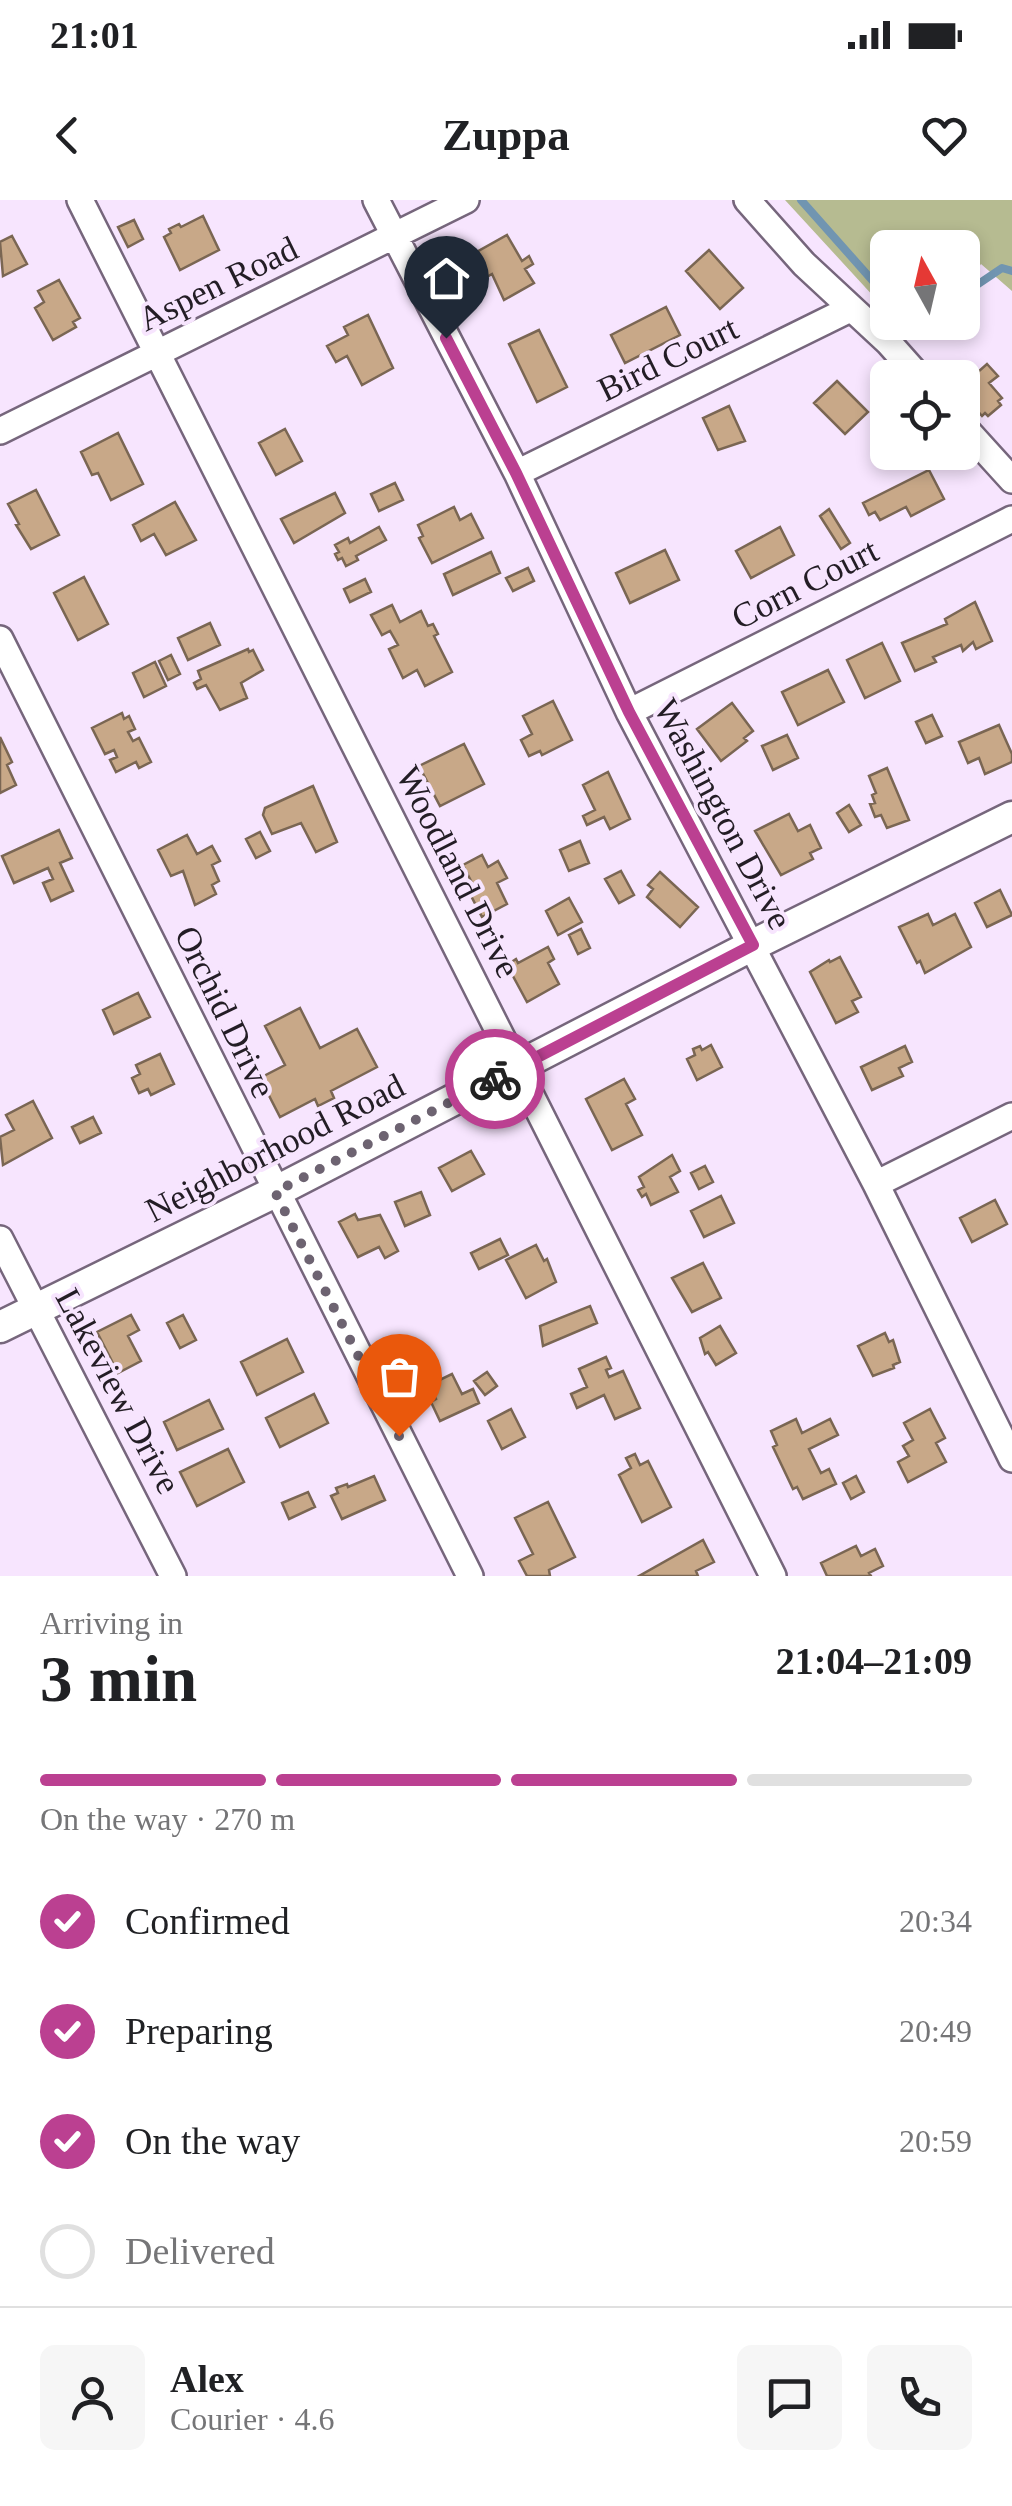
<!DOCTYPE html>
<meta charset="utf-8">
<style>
:root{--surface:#fff;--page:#f6f6f6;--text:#202124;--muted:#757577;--line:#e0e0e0;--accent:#bb4091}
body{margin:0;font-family:"Times New Roman",serif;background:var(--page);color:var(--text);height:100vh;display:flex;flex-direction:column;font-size:38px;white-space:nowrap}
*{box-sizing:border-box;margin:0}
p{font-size:32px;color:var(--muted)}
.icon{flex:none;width:55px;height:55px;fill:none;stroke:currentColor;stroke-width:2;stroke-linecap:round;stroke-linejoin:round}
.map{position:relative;height:1376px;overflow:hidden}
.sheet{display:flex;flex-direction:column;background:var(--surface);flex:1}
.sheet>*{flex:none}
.needle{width:65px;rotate:352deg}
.buttons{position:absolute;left:870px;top:30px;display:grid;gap:20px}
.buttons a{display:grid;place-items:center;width:110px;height:110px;border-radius:15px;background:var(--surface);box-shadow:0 5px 15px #0003;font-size:50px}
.pin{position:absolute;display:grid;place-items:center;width:85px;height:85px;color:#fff;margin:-102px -42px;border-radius:50% 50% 50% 0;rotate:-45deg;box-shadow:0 0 10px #0007}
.pin .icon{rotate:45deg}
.courier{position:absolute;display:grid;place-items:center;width:100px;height:100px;margin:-50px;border:8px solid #bb4091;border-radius:50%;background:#fff;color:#222;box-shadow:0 2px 12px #0007}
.overview em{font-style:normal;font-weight:600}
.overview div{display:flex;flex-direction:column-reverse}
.overview{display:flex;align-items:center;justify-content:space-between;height:170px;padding:0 40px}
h1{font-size:65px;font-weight:600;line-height:75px}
.bar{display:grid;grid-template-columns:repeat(4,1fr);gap:15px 10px;align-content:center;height:120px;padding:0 40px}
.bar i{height:12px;border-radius:8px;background:var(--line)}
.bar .selected{background:var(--accent)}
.bar p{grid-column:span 4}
.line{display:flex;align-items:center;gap:25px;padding:0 40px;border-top:2px solid var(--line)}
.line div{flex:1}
.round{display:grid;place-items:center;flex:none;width:105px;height:105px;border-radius:15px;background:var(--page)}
ol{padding:0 40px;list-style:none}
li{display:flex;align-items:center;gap:30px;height:110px}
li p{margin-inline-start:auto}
li .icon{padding:10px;border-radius:50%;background:var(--accent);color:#fff;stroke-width:4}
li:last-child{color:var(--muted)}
li i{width:55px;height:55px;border:5px solid var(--line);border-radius:50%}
.status{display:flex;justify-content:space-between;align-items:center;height:70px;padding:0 50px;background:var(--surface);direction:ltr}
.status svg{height:28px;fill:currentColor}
header{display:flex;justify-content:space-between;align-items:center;height:130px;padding:0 40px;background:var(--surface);font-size:45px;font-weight:600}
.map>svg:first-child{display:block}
.forest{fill:#b6bb91}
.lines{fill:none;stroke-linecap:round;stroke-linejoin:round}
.stream{stroke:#7195b1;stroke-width:8}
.building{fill:#c8a888;stroke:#7a6653;stroke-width:2.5}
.minor-casing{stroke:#76667c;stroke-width:30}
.tertiary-casing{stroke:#76667c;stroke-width:35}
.minor{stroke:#fff;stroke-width:25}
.tertiary{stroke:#fff;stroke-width:30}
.done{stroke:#6d6371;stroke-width:10;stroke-dasharray:0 18}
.route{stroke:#bb4091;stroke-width:12}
.labels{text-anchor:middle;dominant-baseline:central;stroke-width:8;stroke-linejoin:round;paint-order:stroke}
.street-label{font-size:35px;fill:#231d25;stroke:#f7e5fe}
</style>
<div class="status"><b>21:01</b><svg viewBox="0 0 49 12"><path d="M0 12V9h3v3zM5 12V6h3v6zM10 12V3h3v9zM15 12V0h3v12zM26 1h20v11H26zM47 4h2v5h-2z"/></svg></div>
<header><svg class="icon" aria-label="back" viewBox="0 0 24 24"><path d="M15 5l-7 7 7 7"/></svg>Zuppa<svg class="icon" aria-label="heart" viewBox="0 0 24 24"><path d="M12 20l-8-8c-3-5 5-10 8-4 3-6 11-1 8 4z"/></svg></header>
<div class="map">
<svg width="1012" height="1376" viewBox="0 0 1012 1376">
<rect width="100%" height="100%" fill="#f7e5fe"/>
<path class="forest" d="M785,0H1012V91L981,64L963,88L962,48H888L887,111Z"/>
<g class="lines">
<path class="stream" d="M801,0L888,98
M962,95L1002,68L1012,71"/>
</g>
<path class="building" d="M203,16L219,50L180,70L164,37L171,33L169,29L179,24L181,27Z
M134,20L143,39L128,47L118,27Z
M507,35L522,61L529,56L533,64L525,69L534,83L504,100L492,74L478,82L464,59Z
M12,36L27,64L3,76L0,42Z
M709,50L743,88L720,109L686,71Z
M59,80L80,118L73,122L76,127L53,140L35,108L44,102L38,91Z
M666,107L680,135L625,163L611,135Z
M368,115L393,168L362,185L347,156L336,162L327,146L348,135L344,127Z
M539,130L567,187L537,202L509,144Z
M987,164L998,176L989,183L1002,198L998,201L1001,205L988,216L985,213L982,216L962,193V186Z
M837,181L868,212L845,234L814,203Z
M729,206L745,241L718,250L703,218Z
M285,229L302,261L276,275L259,243Z
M118,233L143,284L111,300L98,273L92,275L81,252Z
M929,270L944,299L911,316L906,307L880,320L875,312L869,315L863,303Z
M395,283L403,300L379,311L371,294Z
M36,290L59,335L31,349L16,325L19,324L8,304Z
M335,293L345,313L294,343L281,319Z
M175,302L196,340L166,355L154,334L141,341L133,325Z
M454,307L460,320L471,314L483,338L432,363L419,338L423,336L418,325Z
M829,309L850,343L841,349L820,316Z
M379,327L386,340L356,356L358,360L346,366L342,358L338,360L335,354L339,352L335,345L348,338L350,343Z
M780,327L794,355L751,378L736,351Z
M665,350L679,380L630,403L616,373Z
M491,352L500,373L453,395L444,374Z
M528,368L534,381L513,391L506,378Z
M84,377L108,424L78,440L54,393Z
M365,379L371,392L350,402L344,389Z
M975,402L992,441L976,449L973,442L963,451L961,445L933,457L936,462L915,471L902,443L947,424L945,419Z
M392,405L400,422L421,411L428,426L433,424L438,434L434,436L452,472L425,486L417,470L403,478L389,449L398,445L390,431L382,435L371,415Z
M210,423L220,445L188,460L178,438Z
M882,443L900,481L865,498L847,460Z
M248,449L249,452L253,450L263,470L241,483L247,498L220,510L206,485L197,489L194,483L201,479L198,471Z
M171,455L180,474L168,480L159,461Z
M155,462L166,486L144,497L133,473Z
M828,470L844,502L798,525L782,492Z
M553,501L572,540L542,555L540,551L529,556L521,540L532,534L523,516Z
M732,503L753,531L744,538L747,541L721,561L697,529Z
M122,513L124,519L129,516L135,529L128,532L133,541L139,538L151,562L139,568L136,562L116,572L110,560L117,557L114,550L105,554L92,528Z
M932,515L942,536L926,543L916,522Z
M999,525L1012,554V562L985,574L979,558L968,563L959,542Z
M787,535L798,558L773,570L762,546Z
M0,537L12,562L7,565L16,585L0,593Z
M464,544L484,584L440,606L419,566Z
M887,568L909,620L887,628L881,615L875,617L870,604L875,603L872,595L876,593L869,576Z
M608,572L630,619L610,629L604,617L587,625L583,616L595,610L583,585Z
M313,586L337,642L316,652L301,623L272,634L263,615L265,608Z
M849,605L861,625L849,632L837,613Z
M789,614L798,631L810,625L821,648L810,653L813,659L781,675L755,631Z
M59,630L72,658L60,663L73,691L51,701L43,683L53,679L48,668L14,683L2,656Z
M260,632L270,651L256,658L246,639Z
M187,635L197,654L212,646L220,661L212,665L219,681L212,685L216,694L195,705L183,671L171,676L158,650Z
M580,641L589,663L569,671L560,650Z
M482,655L488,667L498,661L507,678L497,683L507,704L482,717L468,690L474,687L463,665Z
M621,671L634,695L619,703L605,679Z
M660,672L698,707L680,727L647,697L653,689L648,685Z
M1000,690L1012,715L987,727L975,703Z
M569,698L582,722L558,735L546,711Z
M928,714L933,725L955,714L971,747L925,773L920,761L917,763L899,727Z
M581,729L590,748L578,754L569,735Z
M548,747L554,759L548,763L559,784L527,802L507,765L516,759L518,763Z
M840,757L861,797L852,801L858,812L836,823L810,772L829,760L830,762Z
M138,793L150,817L114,834L103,810Z
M300,808L320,848L357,829L377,867L331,891L334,898L318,906L315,899L280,917L260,878L285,865L265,826Z
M711,845L722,867L697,880L687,859L695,855L693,849L700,846L702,850Z
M905,846L912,862L899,868L903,876L872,890L861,867Z
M160,854L174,884L151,895L148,889L139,893L132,878L140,874L136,865Z
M624,879L635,899L626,904L642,935L612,950L586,899Z
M33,901L52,938L3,965L0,937L14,930L6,915Z
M93,917L101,933L80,943L72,927Z
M471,951L484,974L452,991L439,968Z
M672,955L680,971L670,977L678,992L651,1005L646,994L642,997L638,990L644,987L639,977Z
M705,966L713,982L699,989L691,973Z
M421,992L430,1015L405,1026L395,1002Z
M721,996L734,1023L704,1037L691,1011Z
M995,1000L1007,1024L972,1042L960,1018Z
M355,1014L358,1020L380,1015L398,1051L385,1058L379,1047L358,1057L339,1022Z
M500,1039L508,1055L479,1069L471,1053Z
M536,1045L544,1061L547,1059L556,1082L526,1098L506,1060Z
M703,1063L721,1098L692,1112L672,1078Z
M590,1106L597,1123L543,1146L540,1126Z
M131,1115L139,1130L128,1136L141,1161L118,1173L97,1132Z
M183,1115L196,1140L180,1148L167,1123Z
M720,1126L736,1153L716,1165L708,1152L705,1154L700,1138Z
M885,1133L889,1142L893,1140L900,1162L893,1165L894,1168L873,1176L858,1146Z
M287,1139L303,1172L257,1195L241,1162Z
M606,1157L611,1168L606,1170L609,1177L623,1171L640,1208L615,1219L604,1195L577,1208L571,1194L587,1187L579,1169Z
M487,1172L497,1186L485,1195L474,1181Z
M452,1174L462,1194L473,1189L479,1203L440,1221L431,1202L436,1199L429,1185Z
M314,1194L328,1223L280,1247L266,1218Z
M209,1200L223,1229L177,1250L164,1222Z
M511,1209L525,1237L502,1249L488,1221Z
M930,1209L945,1238L936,1243L946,1262L908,1282L898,1262L909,1256L903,1246L913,1240L904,1223Z
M796,1219L802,1233L830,1219L838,1235L809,1249L821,1273L829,1269L836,1284L803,1299L797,1287L793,1289L773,1247L777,1245L771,1231Z
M228,1249L244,1282L197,1306L180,1272Z
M635,1254L640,1265L648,1261L671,1307L642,1322L619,1275L631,1268L626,1258Z
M374,1276L385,1300L342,1319L331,1296L338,1293L336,1288L347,1284L348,1287Z
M856,1276L864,1292L851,1299L843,1283Z
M308,1292L315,1307L289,1319L282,1303Z
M548,1302L575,1357L549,1370L550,1376H527L519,1361L533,1354L515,1318Z
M703,1340L714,1362L696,1371L698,1376H639Z
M856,1346L861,1356L875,1349L883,1366L869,1373L871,1376H827L821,1363Z"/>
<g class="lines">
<defs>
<path id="minor" d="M80,0L773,1376
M376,0L517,273L629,512L876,984L1012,1259
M747,0L804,64L888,142L920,178
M962,225L1012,280
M0,231L466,0
M517,273L850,109
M0,439L470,1376
M629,512L1012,319
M876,984L1012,916
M0,1039L173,1376"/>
<path id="tertiary" d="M0,1127L275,992L753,745L1012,617"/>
</defs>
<use href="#minor" class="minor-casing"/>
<use href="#tertiary" class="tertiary-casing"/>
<use href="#minor" class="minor"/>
<use href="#tertiary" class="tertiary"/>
</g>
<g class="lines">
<path class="done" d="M399,1236L275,992L495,879"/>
<path class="route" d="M446,138L516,273L629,512L753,745L495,879"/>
</g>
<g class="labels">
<g class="street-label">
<text transform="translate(218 84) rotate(-26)">Aspen Road</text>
<text transform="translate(668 159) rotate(-26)">Bird Court</text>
<text transform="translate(805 384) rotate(-27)">Corn Court</text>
<text transform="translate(723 614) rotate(62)">Washington Drive</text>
<text transform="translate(458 672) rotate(63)">Woodland Drive</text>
<text transform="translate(225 812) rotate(64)">Orchid Drive</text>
<text transform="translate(275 948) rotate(-27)">Neighborhood Road</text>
<text transform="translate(118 1191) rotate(62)">Lakeview Drive</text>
</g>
</g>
</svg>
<div class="buttons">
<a><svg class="needle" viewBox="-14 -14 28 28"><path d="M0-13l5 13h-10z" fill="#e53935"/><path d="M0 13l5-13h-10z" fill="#757577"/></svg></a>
<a><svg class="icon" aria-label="locate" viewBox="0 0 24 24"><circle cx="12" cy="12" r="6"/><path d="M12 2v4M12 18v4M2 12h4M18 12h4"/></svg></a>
</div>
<div class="pin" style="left:399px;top:1236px;background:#ea580c"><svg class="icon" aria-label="bag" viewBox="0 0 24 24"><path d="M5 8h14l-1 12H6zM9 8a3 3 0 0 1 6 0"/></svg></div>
<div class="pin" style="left:446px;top:138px;background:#1f2937"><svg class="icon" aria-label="home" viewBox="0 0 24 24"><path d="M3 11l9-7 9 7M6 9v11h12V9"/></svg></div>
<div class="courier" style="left:495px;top:879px"><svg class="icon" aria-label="bike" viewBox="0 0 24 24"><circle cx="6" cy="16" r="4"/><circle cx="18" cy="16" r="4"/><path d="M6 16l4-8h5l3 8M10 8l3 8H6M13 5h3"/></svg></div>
</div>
<section class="sheet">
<div class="overview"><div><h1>3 min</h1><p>Arriving in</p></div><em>21:04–21:09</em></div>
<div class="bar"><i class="selected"></i><i class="selected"></i><i class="selected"></i><i></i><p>On the way · 270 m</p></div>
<ol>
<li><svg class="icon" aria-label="check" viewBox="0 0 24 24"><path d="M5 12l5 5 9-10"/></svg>Confirmed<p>20:34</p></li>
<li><svg class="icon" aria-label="check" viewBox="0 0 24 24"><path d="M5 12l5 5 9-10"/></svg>Preparing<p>20:49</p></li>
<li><svg class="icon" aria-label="check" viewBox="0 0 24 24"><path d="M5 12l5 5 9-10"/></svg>On the way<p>20:59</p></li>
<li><i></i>Delivered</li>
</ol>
<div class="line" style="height:180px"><a class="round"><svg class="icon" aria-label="person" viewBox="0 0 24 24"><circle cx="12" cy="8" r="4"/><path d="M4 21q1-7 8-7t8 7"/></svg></a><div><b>Alex</b><p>Courier · 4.6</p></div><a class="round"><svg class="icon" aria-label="chat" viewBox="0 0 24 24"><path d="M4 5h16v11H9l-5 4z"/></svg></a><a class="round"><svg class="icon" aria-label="phone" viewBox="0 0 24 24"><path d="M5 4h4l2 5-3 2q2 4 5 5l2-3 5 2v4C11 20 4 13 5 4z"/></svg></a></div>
</section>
